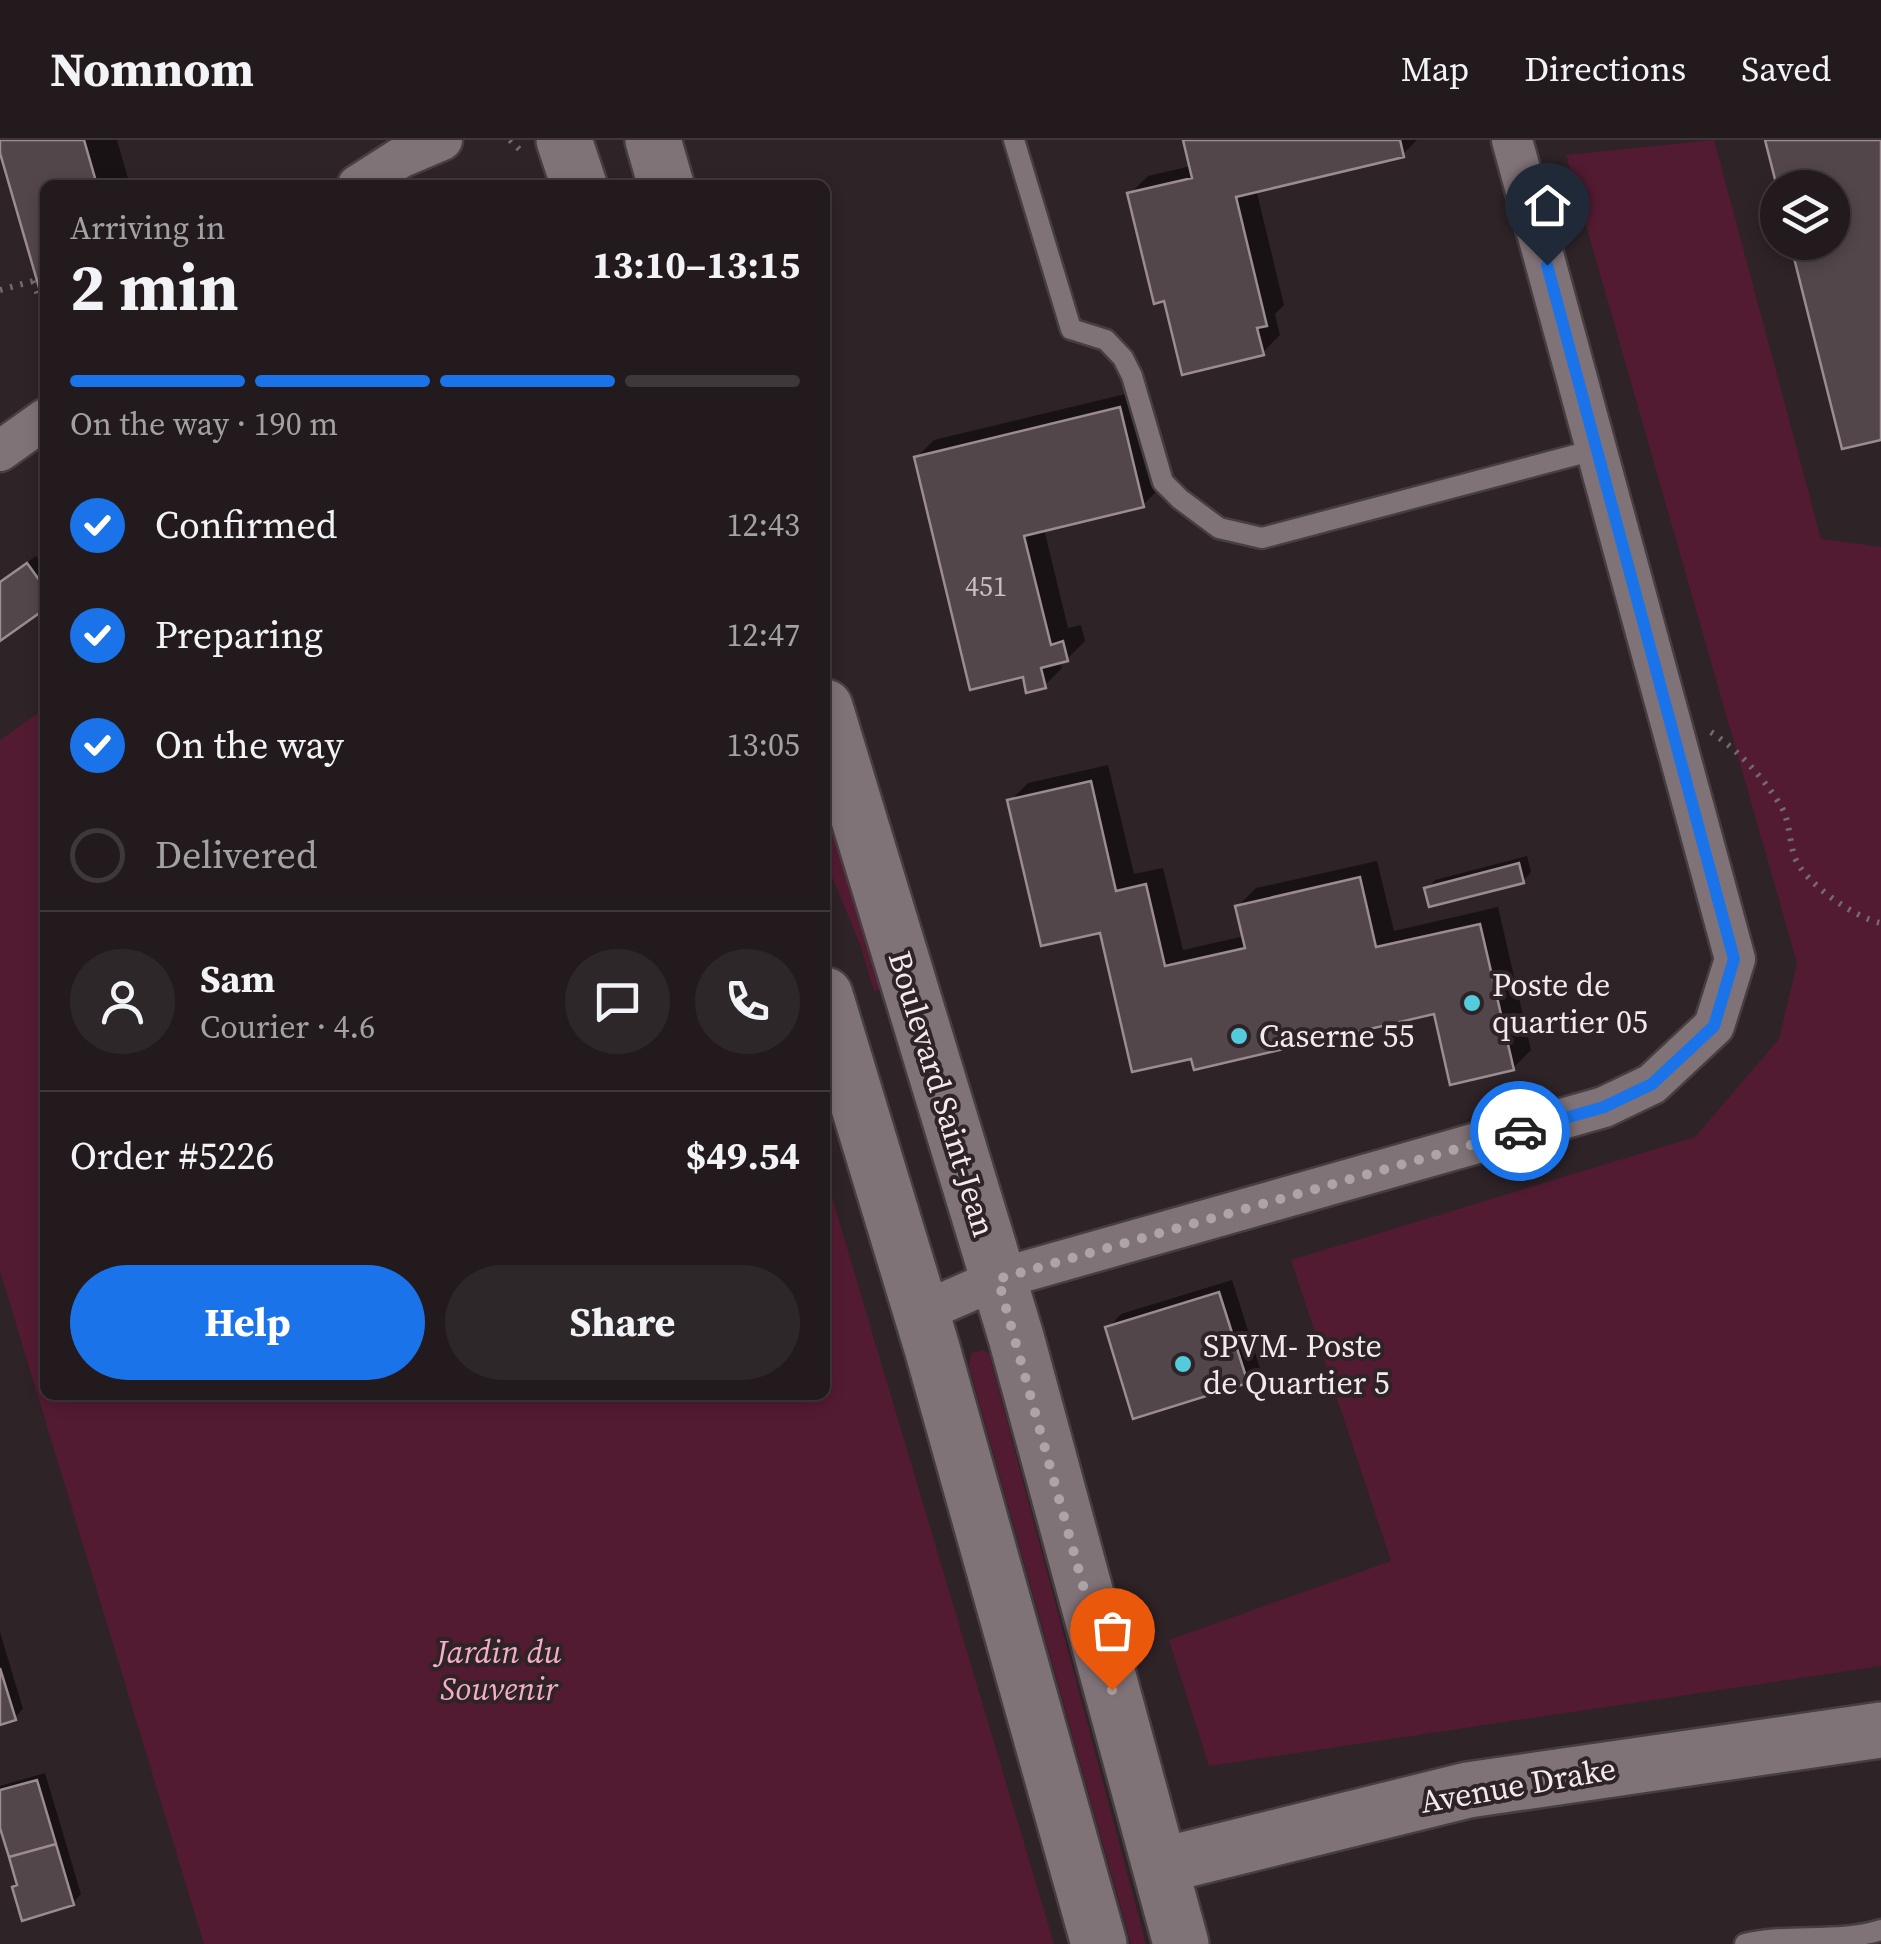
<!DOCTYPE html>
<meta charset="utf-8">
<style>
:root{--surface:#221a1d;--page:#2e272a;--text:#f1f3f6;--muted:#a2a1a4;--line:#3f383b;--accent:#1a73e8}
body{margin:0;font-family:"Source Serif 4",serif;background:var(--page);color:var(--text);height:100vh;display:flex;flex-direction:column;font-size:38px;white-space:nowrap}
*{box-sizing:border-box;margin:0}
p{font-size:32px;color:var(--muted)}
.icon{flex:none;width:55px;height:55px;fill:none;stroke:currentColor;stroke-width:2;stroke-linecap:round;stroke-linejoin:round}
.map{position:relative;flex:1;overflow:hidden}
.details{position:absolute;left:40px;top:40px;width:790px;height:1220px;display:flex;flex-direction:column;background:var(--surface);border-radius:15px;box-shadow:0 5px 15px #0003,0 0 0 2px var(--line)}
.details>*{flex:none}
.controls{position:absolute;left:1760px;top:30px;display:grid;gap:20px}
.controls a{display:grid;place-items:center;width:90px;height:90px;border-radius:50%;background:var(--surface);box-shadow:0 5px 15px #0003,0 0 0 2px var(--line);font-size:50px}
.pin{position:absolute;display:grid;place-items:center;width:85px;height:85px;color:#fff;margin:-102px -42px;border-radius:50% 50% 50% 0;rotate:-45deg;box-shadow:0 0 10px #0007}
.pin .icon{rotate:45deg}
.courier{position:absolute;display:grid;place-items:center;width:100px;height:100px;margin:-50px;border:8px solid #1a73e8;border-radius:50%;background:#fff;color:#222;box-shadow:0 2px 12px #0007}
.head em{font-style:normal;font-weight:700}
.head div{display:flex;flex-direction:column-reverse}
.head{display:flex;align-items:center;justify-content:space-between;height:170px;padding:0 30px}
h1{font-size:65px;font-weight:700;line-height:75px}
.bar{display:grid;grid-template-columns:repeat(4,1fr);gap:15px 10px;align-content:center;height:120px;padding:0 30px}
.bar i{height:12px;border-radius:8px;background:var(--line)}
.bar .active{background:var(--accent)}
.bar p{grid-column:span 4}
.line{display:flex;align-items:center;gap:25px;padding:0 30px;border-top:2px solid var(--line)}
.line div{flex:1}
.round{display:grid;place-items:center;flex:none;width:105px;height:105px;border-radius:52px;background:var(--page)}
ol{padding:0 30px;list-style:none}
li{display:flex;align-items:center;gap:30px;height:110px}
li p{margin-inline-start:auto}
li .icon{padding:10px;border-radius:50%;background:var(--accent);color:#fff;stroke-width:4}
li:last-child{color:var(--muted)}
li i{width:55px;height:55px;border:5px solid var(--line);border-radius:50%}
.cta{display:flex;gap:20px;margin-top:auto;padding:20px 30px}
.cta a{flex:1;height:115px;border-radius:60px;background:var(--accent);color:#fff;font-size:40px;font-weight:700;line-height:115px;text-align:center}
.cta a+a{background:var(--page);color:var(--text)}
header{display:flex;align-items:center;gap:60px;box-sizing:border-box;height:140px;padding:0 50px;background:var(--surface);border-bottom:2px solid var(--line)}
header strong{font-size:48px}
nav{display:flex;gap:55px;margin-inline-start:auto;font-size:35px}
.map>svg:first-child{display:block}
.green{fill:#531b32}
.shadow{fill:#0007}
.building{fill:#52464a;stroke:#9a8c90;stroke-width:2.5}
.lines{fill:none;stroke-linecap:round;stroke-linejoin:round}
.lane-casing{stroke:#463e40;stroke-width:25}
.street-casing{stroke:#463e40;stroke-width:45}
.secondary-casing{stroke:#463e40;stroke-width:60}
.path{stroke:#746a6e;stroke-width:6;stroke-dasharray:2.5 8;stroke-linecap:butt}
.lane{stroke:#807377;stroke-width:20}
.street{stroke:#807377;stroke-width:40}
.secondary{stroke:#807377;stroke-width:55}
.done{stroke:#ada4a7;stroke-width:10;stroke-dasharray:0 18}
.route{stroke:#1a73e8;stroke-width:12}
.poi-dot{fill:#53cbda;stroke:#2e2327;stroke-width:4}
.labels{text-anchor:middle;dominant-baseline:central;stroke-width:8;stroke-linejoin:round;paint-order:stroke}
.number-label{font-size:28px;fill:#cac1c4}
.poi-label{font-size:32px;fill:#f2eaec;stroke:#2e2327;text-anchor:start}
.street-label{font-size:32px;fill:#f2eaec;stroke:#2e2327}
.park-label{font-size:32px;font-style:italic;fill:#f5aec6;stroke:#2e2327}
</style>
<header>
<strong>Nomnom</strong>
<nav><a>Map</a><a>Directions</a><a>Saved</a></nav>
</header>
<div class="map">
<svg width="1881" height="1804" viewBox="0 0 1881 1804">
<rect width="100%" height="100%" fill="#2e2327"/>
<path class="green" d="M1714,0L1821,399L1881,407V1526L1209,1626L1169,1500L1391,1421L1291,1120L1695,997L1779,899L1797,823L1566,15Z
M45,568V1255H825V1034L1054,1804H204L0,1131V600Z
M825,667L880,849L874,851L860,804L825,720Z
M984,1210L989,1214L1146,1804H1131L969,1226L971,1213Z"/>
<path class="shadow" d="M0,0H117L130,45H45V147Z
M1185,0H1417L1403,14L1256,49L1284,165L1275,174L1280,195L1262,213L1166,158L1130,54L1148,36L1191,26Z
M1138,251L1161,347L1143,365L1044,389L1068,488L1081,485L1085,501L1067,519L1060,521L1062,528L1044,546L1025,534L916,318L934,300Z
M36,416L45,429V466L0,498V442Z
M1108,625L1134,734L1163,728L1183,810L1245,796L1238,766L1256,748L1377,721L1394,791L1498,767L1531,910L1513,928L1436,871L1193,916L1010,661L1028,643Z
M1527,716L1531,732L1523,741L1427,749L1435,740Z
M1232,1140L1260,1228L1246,1241L1108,1188L1121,1174Z
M0,1492L23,1569L14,1578L0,1582Z
M45,1633L81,1754L73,1763L14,1748L19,1743L0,1685V1646Z"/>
<path class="building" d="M0,0H84L97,45H45V150L40,151L0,13Z
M1183,0H1400L1404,17L1236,57L1267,186L1257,188L1264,215L1182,235L1164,161L1154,164L1127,53L1192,38Z
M1765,0H1881V300L1842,309L1790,102H1832V48H1778V51Z
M1120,267L1144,367L1024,396L1051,505L1063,501L1068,521L1041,528L1046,548L1026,553L1023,537L970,550L914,317Z
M27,423L45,448V469L0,501V442Z
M1091,641L1116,751L1146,744L1165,826L1245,808L1235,766L1360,737L1376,807L1480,784L1514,930L1450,945L1434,874L1194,930L1191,919L1132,932L1100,793L1041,806L1007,660Z
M1519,723L1524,743L1429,767L1424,748Z
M1219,1152L1248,1243L1133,1279L1105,1187Z
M0,1528L16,1580L0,1585Z
M37,1640L56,1704L9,1717L0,1688V1650Z
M56,1704L74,1765L22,1781L12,1747L17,1745L9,1717Z"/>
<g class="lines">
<defs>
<path id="lane" d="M1014,0L1071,189L1106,200L1123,218L1132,236L1163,342L1180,359L1219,388L1262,398L1598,309
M1745,1804C1791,1793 1836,1804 1881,1790"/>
<path id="street" d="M358,45L402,17L442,0
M0,311L45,279
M920,1173L998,1139L1604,967L1652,944L1714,886L1735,819L1512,0"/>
<path id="secondary" d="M564,0L579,45
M653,0L666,45
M825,567L1016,1197L1181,1804
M825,855L932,1208L1099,1804
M1160,1726L1468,1650L1881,1590"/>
</defs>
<use href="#lane" class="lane-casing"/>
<use href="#street" class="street-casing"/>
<use href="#secondary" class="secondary-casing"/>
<path class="path" d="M510,0L521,11
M33,141L38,155L45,156
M0,150L37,140
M1711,592C1739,611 1762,636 1781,666C1790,681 1789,702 1795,718C1806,744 1855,778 1881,783"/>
<use href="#lane" class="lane"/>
<use href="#street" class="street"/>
<use href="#secondary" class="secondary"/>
</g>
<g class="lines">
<path class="done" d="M1112,1550L998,1139L1520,991"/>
<path class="route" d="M1520,991L1604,967L1652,944L1714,886L1734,819L1547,125"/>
</g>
<g class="poi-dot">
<circle cx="1472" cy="863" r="10"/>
<circle cx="1239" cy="896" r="10"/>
<circle cx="1183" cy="1224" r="10"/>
</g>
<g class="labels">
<g class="number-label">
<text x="986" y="446">451</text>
</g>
<g class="poi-label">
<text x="1492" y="845">Poste de<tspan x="1492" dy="37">quartier 05</tspan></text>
<text x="1259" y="896">Caserne 55</text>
<text x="1203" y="1206">SPVM- Poste<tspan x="1203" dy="37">de Quartier 5</tspan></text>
</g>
<g class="street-label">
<text transform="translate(942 954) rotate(73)">Boulevard Saint-Jean</text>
<text transform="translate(1518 1645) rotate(-10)">Avenue Drake</text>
</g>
<g class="park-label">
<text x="499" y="1512">Jardin du<tspan x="499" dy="37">Souvenir</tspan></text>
</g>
</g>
</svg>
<div class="controls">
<a><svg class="icon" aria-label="layers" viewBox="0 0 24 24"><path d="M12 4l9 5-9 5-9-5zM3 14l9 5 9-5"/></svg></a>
</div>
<div class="pin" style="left:1112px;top:1550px;background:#ea580c"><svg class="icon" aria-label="bag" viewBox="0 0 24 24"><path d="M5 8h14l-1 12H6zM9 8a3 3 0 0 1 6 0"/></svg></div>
<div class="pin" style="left:1547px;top:125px;background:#1f2937"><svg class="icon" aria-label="home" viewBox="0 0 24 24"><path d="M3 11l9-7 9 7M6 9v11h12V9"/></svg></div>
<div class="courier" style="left:1520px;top:991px"><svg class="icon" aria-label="car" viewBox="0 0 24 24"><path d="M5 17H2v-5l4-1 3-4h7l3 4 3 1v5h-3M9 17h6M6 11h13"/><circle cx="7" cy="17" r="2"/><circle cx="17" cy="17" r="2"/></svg></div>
<section class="details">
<div class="head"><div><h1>2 min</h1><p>Arriving in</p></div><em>13:10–13:15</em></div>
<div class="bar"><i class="active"></i><i class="active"></i><i class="active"></i><i></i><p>On the way · 190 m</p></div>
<ol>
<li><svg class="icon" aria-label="check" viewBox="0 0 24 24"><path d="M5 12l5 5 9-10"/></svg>Confirmed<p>12:43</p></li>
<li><svg class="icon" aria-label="check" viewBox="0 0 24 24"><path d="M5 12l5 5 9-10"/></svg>Preparing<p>12:47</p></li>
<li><svg class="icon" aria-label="check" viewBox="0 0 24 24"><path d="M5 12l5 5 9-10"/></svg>On the way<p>13:05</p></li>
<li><i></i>Delivered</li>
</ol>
<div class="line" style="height:180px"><a class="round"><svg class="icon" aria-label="person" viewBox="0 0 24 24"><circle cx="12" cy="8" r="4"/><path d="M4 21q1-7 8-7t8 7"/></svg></a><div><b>Sam</b><p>Courier · 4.6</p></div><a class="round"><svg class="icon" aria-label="chat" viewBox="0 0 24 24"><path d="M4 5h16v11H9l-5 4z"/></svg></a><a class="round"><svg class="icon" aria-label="phone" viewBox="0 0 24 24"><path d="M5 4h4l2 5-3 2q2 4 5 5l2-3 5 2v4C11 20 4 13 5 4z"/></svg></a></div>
<div class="line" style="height:130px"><div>Order #5226</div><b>$49.54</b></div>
<div class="cta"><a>Help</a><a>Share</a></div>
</section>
</div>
